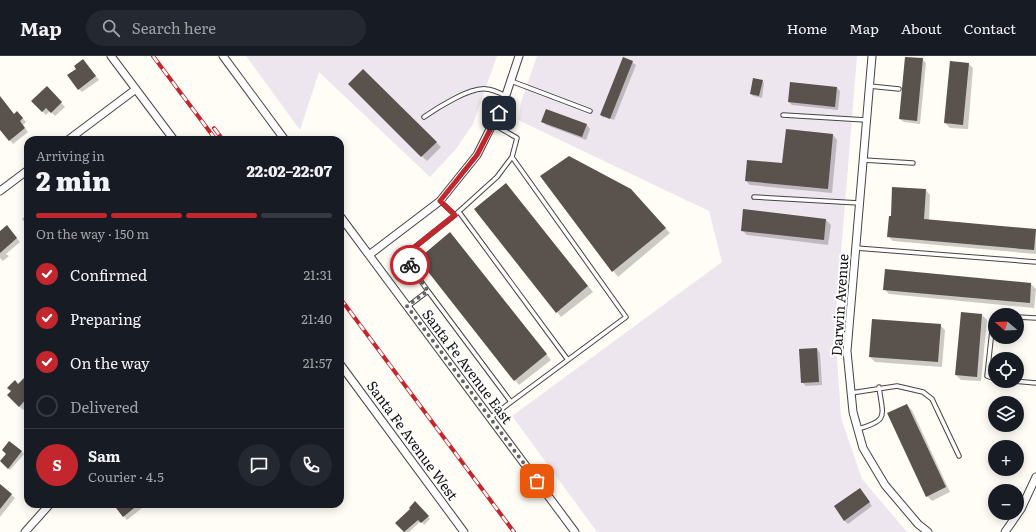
<!DOCTYPE html>
<meta charset="utf-8">
<style>
:root{--surface:#171b24;--page:#242831;--text:#f1f3f6;--muted:#9ea1a6;--line:#363941;--accent:#c4262e}
body{margin:0;font-family:Literata,serif;background:var(--page);color:var(--text);height:100vh;display:flex;flex-direction:column;font-size:15px;white-space:nowrap}
*{box-sizing:border-box;margin:0}
p{font-size:13px;color:var(--muted)}
.icon{flex:none;width:22px;height:22px;fill:none;stroke:currentColor;stroke-width:2;stroke-linecap:round;stroke-linejoin:round}
.map{position:relative;flex:1;overflow:hidden}
.drawer{position:absolute;left:24px;top:80px;width:320px;height:372px;display:flex;flex-direction:column;background:var(--surface);border-radius:12px;box-shadow:0 2px 10px #0003}
.drawer>*{flex:none}
.needle{width:26px;rotate:289deg}
.controls{position:absolute;left:988px;top:252px;display:grid;gap:8px}
.controls a{display:grid;place-items:center;width:36px;height:36px;border-radius:50%;background:var(--surface);box-shadow:0 2px 10px #0003;font-size:20px}
.pin{position:absolute;display:grid;place-items:center;width:34px;height:34px;color:#fff;margin:-17px;border-radius:8px;box-shadow:0 2px 6px #0006}
.courier{position:absolute;display:grid;place-items:center;width:40px;height:40px;margin:-20px;border:3px solid #c4262e;border-radius:50%;background:#fff;color:#222;box-shadow:0 1px 5px #0007}
.summary em{font-style:normal;font-weight:800}
.summary div{display:flex;flex-direction:column-reverse}
.summary{display:flex;align-items:center;justify-content:space-between;height:68px;padding:0 12px}
h1{font-size:26px;font-weight:800;line-height:30px}
.bar{display:grid;grid-template-columns:repeat(4,1fr);gap:6px 4px;align-content:center;height:48px;padding:0 12px}
.bar i{height:5px;border-radius:3px;background:var(--line)}
.bar .selected{background:var(--accent)}
.bar p{grid-column:span 4}
.line{display:flex;align-items:center;gap:10px;padding:0 12px;border-top:1px solid var(--line)}
.line div{flex:1}
.round{display:grid;place-items:center;flex:none;width:42px;height:42px;border-radius:21px;background:var(--page)}
ol{padding:0 12px;list-style:none}
li{display:flex;align-items:center;gap:12px;height:44px}
li p{margin-inline-start:auto}
li .icon{padding:4px;border-radius:50%;background:var(--accent);color:#fff;stroke-width:4}
li:last-child{color:var(--muted)}
li i{width:22px;height:22px;border:2px solid var(--line);border-radius:50%}
header{display:flex;align-items:center;gap:24px;box-sizing:border-box;height:56px;padding:0 20px;background:var(--surface);border-bottom:1px solid var(--line)}
header strong{font-size:19px}
nav{display:flex;gap:22px;margin-inline-start:auto;font-size:14px}
.search{width:280px;height:36px;background:var(--page);display:flex;align-items:center;gap:10px;box-sizing:border-box;padding:0 14px;border-radius:22px;color:var(--muted);font-size:15px}
.map>svg:first-child{display:block}
.industrial{fill:#eee6ef}
.shadow{fill:#0003}
.building{fill:#5a524d}
.lines{fill:none;stroke-linecap:round;stroke-linejoin:round}
.lane-casing{stroke:#444;stroke-width:5.5}
.street-casing{stroke:#444;stroke-width:9}
.lane{stroke:#fff;stroke-width:3.5}
.street{stroke:#fff;stroke-width:7}
.rail-casing{stroke:#c4262e;stroke-width:4}
.rail{stroke:#fff;stroke-width:2.5;stroke-dasharray:8;stroke-linecap:butt}
.done{stroke:#646461;stroke-width:4;stroke-dasharray:0 7.2}
.route{stroke:#c4262e;stroke-width:5}
.labels{text-anchor:middle;dominant-baseline:central;stroke-width:4;stroke-linejoin:round;paint-order:stroke}
.street-label{font-size:14px;fill:#111;stroke:#fff}
</style>
<header>
<strong>Map</strong>
<div class="search"><svg class="icon" aria-label="search" viewBox="0 0 24 24"><circle cx="10" cy="10" r="6"/><path d="M15 15l6 6"/></svg>Search here</div>
<nav><a>Home</a><a>Map</a><a>About</a><a>Contact</a></nav>
</header>
<div class="map">
<svg width="1036" height="476" viewBox="0 0 1036 476">
<rect width="100%" height="100%" fill="#fffdf5"/>
<path class="industrial" d="M246,0H497L473,68L456,93L430,121L319,16L300,74Z
M537,0H857L835,271L841,362L862,423L907,476H597L512,360L722,206L709,155L518,64L521,46Z"/>
<path class="shadow" d="M922,3L926,7L920,68L904,66L900,63Z
M632,6L636,9L614,64L604,60V62L601,59Z
M968,7L973,12L968,73L950,72L945,67Z
M86,8L99,24L82,36L79,33Z
M363,14L441,91L427,105L349,28Z
M762,25L764,27L762,42L753,40L751,38Z
M836,31L840,35L838,54L792,49L789,46Z
M47,32L65,51L55,60L50,55L46,59L33,46Z
M0,50L14,59L21,60L26,66L23,69L28,76L13,88L0,72Z
M547,54L587,69L590,73L586,84L546,69L543,66Z
M833,79L837,84L832,137L750,129L746,125L783,108Z
M541,120L636,140L670,177L618,221Z
M506,128L593,236L561,261L557,256Z
M926,134L930,139L929,164L1036,174V198L893,185L888,180Z
M28,157V170L22,163Z
M826,164L831,169L828,189L747,179L742,174Z
M10,174L20,186L6,198L9,200L3,205L0,202V176Z
M455,183L551,304L519,329L515,324Z
M886,214L1031,228L1036,233L1034,252L889,238L884,233Z
M982,259L987,264L981,325L961,324L956,319Z
M940,269L945,274L942,311L875,306L870,301Z
M817,293L820,297L822,329L806,330L802,326Z
M28,319V348L23,354L8,339Z
M907,349L912,354L950,436L932,445L927,440Z
M10,386L24,398L10,414L3,408Z
M0,429L15,442L0,461Z
M863,437L872,450L848,468L844,464Z
M415,447L430,463L424,469L421,465L409,476H405L397,467L411,453Z
M114,448H147L127,464Z"/>
<path class="building" d="M623,1L633,5L610,63L600,59Z
M905,1L923,2L917,65L899,63Z
M83,3L96,20L78,34L67,19L76,13L74,10Z
M950,5L969,7L963,69L944,67Z
M363,13L437,86L421,101L348,28Z
M753,22L763,24L759,40L750,38Z
M790,26L837,31L835,51L788,46Z
M47,30L62,46L51,57L46,52L42,56L31,45Z
M0,40L14,58L17,55L23,62L20,65L25,72L9,85L0,74Z
M546,53L587,68L582,81L541,66Z
M786,73L833,78L828,133L745,125L747,104L782,107Z
M569,100L631,133L666,172L612,216L540,120Z
M506,127L588,230L556,257L474,153Z
M892,131L926,133L924,163L1036,173L1034,194L887,181L889,160H891Z
M743,153L826,163L824,184L741,175Z
M7,169L17,182L0,197V175Z
M450,176L547,298L514,325L418,203Z
M885,213L1031,227L1030,247L883,234Z
M961,256L982,258L977,321L955,319Z
M872,263L941,268L938,306L869,301Z
M817,292L819,326L801,327L799,293Z
M28,318V341L19,351L7,339L11,335L7,332L15,324L18,328Z
M907,348L946,431L926,441L887,357Z
M9,385L22,395L8,413L0,405L6,398L2,394Z
M0,428L12,438L0,453Z
M860,432L870,446L844,465L834,450Z
M415,445L429,460L421,467L418,464L404,476L395,467L410,453L409,452Z
M113,448H139L123,461Z"/>
<g class="lines">
<defs>
<path id="lane" d="M511,25L590,55
M869,30L899,33
M783,59L866,64
M424,61C437,52 470,31 486,33C492,33 500,37 506,40
M863,104L913,107
M754,141L859,147
M440,145L455,159L497,121L512,101L517,82L493,68
M459,156L568,304
M856,192L1036,206
M428,235L406,204V198L455,159
M407,251L428,235L511,346L490,362
M1017,261L1036,262
M995,262L993,265L987,320L995,323
M1012,325L1036,327
M851,337L897,330L923,336L932,343L959,400
M511,346L626,261L512,101
M858,373C889,364 883,361 879,331"/>
<path id="street" d="M111,0L174,84
M223,0L285,84
M872,0L847,295L853,356L863,392L885,429L918,468L928,476
M68,84L136,33
M0,135L28,114
M340,160L575,476
M369,199L440,145L477,99L504,45L519,0
M340,308L464,476
M25,476L50,448
M1005,476L1021,453L1036,421"/>
</defs>
<use href="#lane" class="lane-casing"/>
<use href="#street" class="street-casing"/>
<use href="#lane" class="lane"/>
<use href="#street" class="street"/>
<defs>
<path id="rail" d="M153,0L216,84
M214,72L223,84
M340,242L514,476"/>
</defs>
<use href="#rail" class="rail-casing"/>
<use href="#rail" class="rail"/>
</g>
<g class="lines">
<path class="done" d="M410,209L428,235L407,250L537,425"/>
<path class="route" d="M410,209L406,204V198L455,159L440,145L477,99L499,57"/>
</g>
<g class="labels">
<g class="street-label">
<text transform="translate(839 249) rotate(-86)">Darwin Avenue</text>
<text transform="translate(468 310) rotate(53)">Santa Fe Avenue East</text>
<text transform="translate(413 384) rotate(54)">Santa Fe Avenue West</text>
</g>
</g>
</svg>
<div class="controls">
<a><svg class="needle" viewBox="-14 -14 28 28"><path d="M0-13l5 13h-10z" fill="#e53935"/><path d="M0 13l5-13h-10z" fill="#9ea1a6"/></svg></a>
<a><svg class="icon" aria-label="locate" viewBox="0 0 24 24"><circle cx="12" cy="12" r="6"/><path d="M12 2v4M12 18v4M2 12h4M18 12h4"/></svg></a>
<a><svg class="icon" aria-label="layers" viewBox="0 0 24 24"><path d="M12 4l9 5-9 5-9-5zM3 14l9 5 9-5"/></svg></a>
<a>+</a>
<a>−</a>
</div>
<div class="pin" style="left:537px;top:425px;background:#ea580c"><svg class="icon" aria-label="bag" viewBox="0 0 24 24"><path d="M5 8h14l-1 12H6zM9 8a3 3 0 0 1 6 0"/></svg></div>
<div class="pin" style="left:499px;top:57px;background:#1f2937"><svg class="icon" aria-label="home" viewBox="0 0 24 24"><path d="M3 11l9-7 9 7M6 9v11h12V9"/></svg></div>
<div class="courier" style="left:410px;top:209px"><svg class="icon" aria-label="bike" viewBox="0 0 24 24"><circle cx="6" cy="16" r="4"/><circle cx="18" cy="16" r="4"/><path d="M6 16l4-8h5l3 8M10 8l3 8H6M13 5h3"/></svg></div>
<section class="drawer">
<div class="summary"><div><h1>2 min</h1><p>Arriving in</p></div><em>22:02–22:07</em></div>
<div class="bar"><i class="selected"></i><i class="selected"></i><i class="selected"></i><i></i><p>On the way · 150 m</p></div>
<ol>
<li><svg class="icon" aria-label="check" viewBox="0 0 24 24"><path d="M5 12l5 5 9-10"/></svg>Confirmed<p>21:31</p></li>
<li><svg class="icon" aria-label="check" viewBox="0 0 24 24"><path d="M5 12l5 5 9-10"/></svg>Preparing<p>21:40</p></li>
<li><svg class="icon" aria-label="check" viewBox="0 0 24 24"><path d="M5 12l5 5 9-10"/></svg>On the way<p>21:57</p></li>
<li><i></i>Delivered</li>
</ol>
<div class="line" style="height:72px"><b class="round" style="background:var(--accent);color:#fff">S</b><div><b>Sam</b><p>Courier · 4.5</p></div><a class="round"><svg class="icon" aria-label="chat" viewBox="0 0 24 24"><path d="M4 5h16v11H9l-5 4z"/></svg></a><a class="round"><svg class="icon" aria-label="phone" viewBox="0 0 24 24"><path d="M5 4h4l2 5-3 2q2 4 5 5l2-3 5 2v4C11 20 4 13 5 4z"/></svg></a></div>
</section>
</div>
